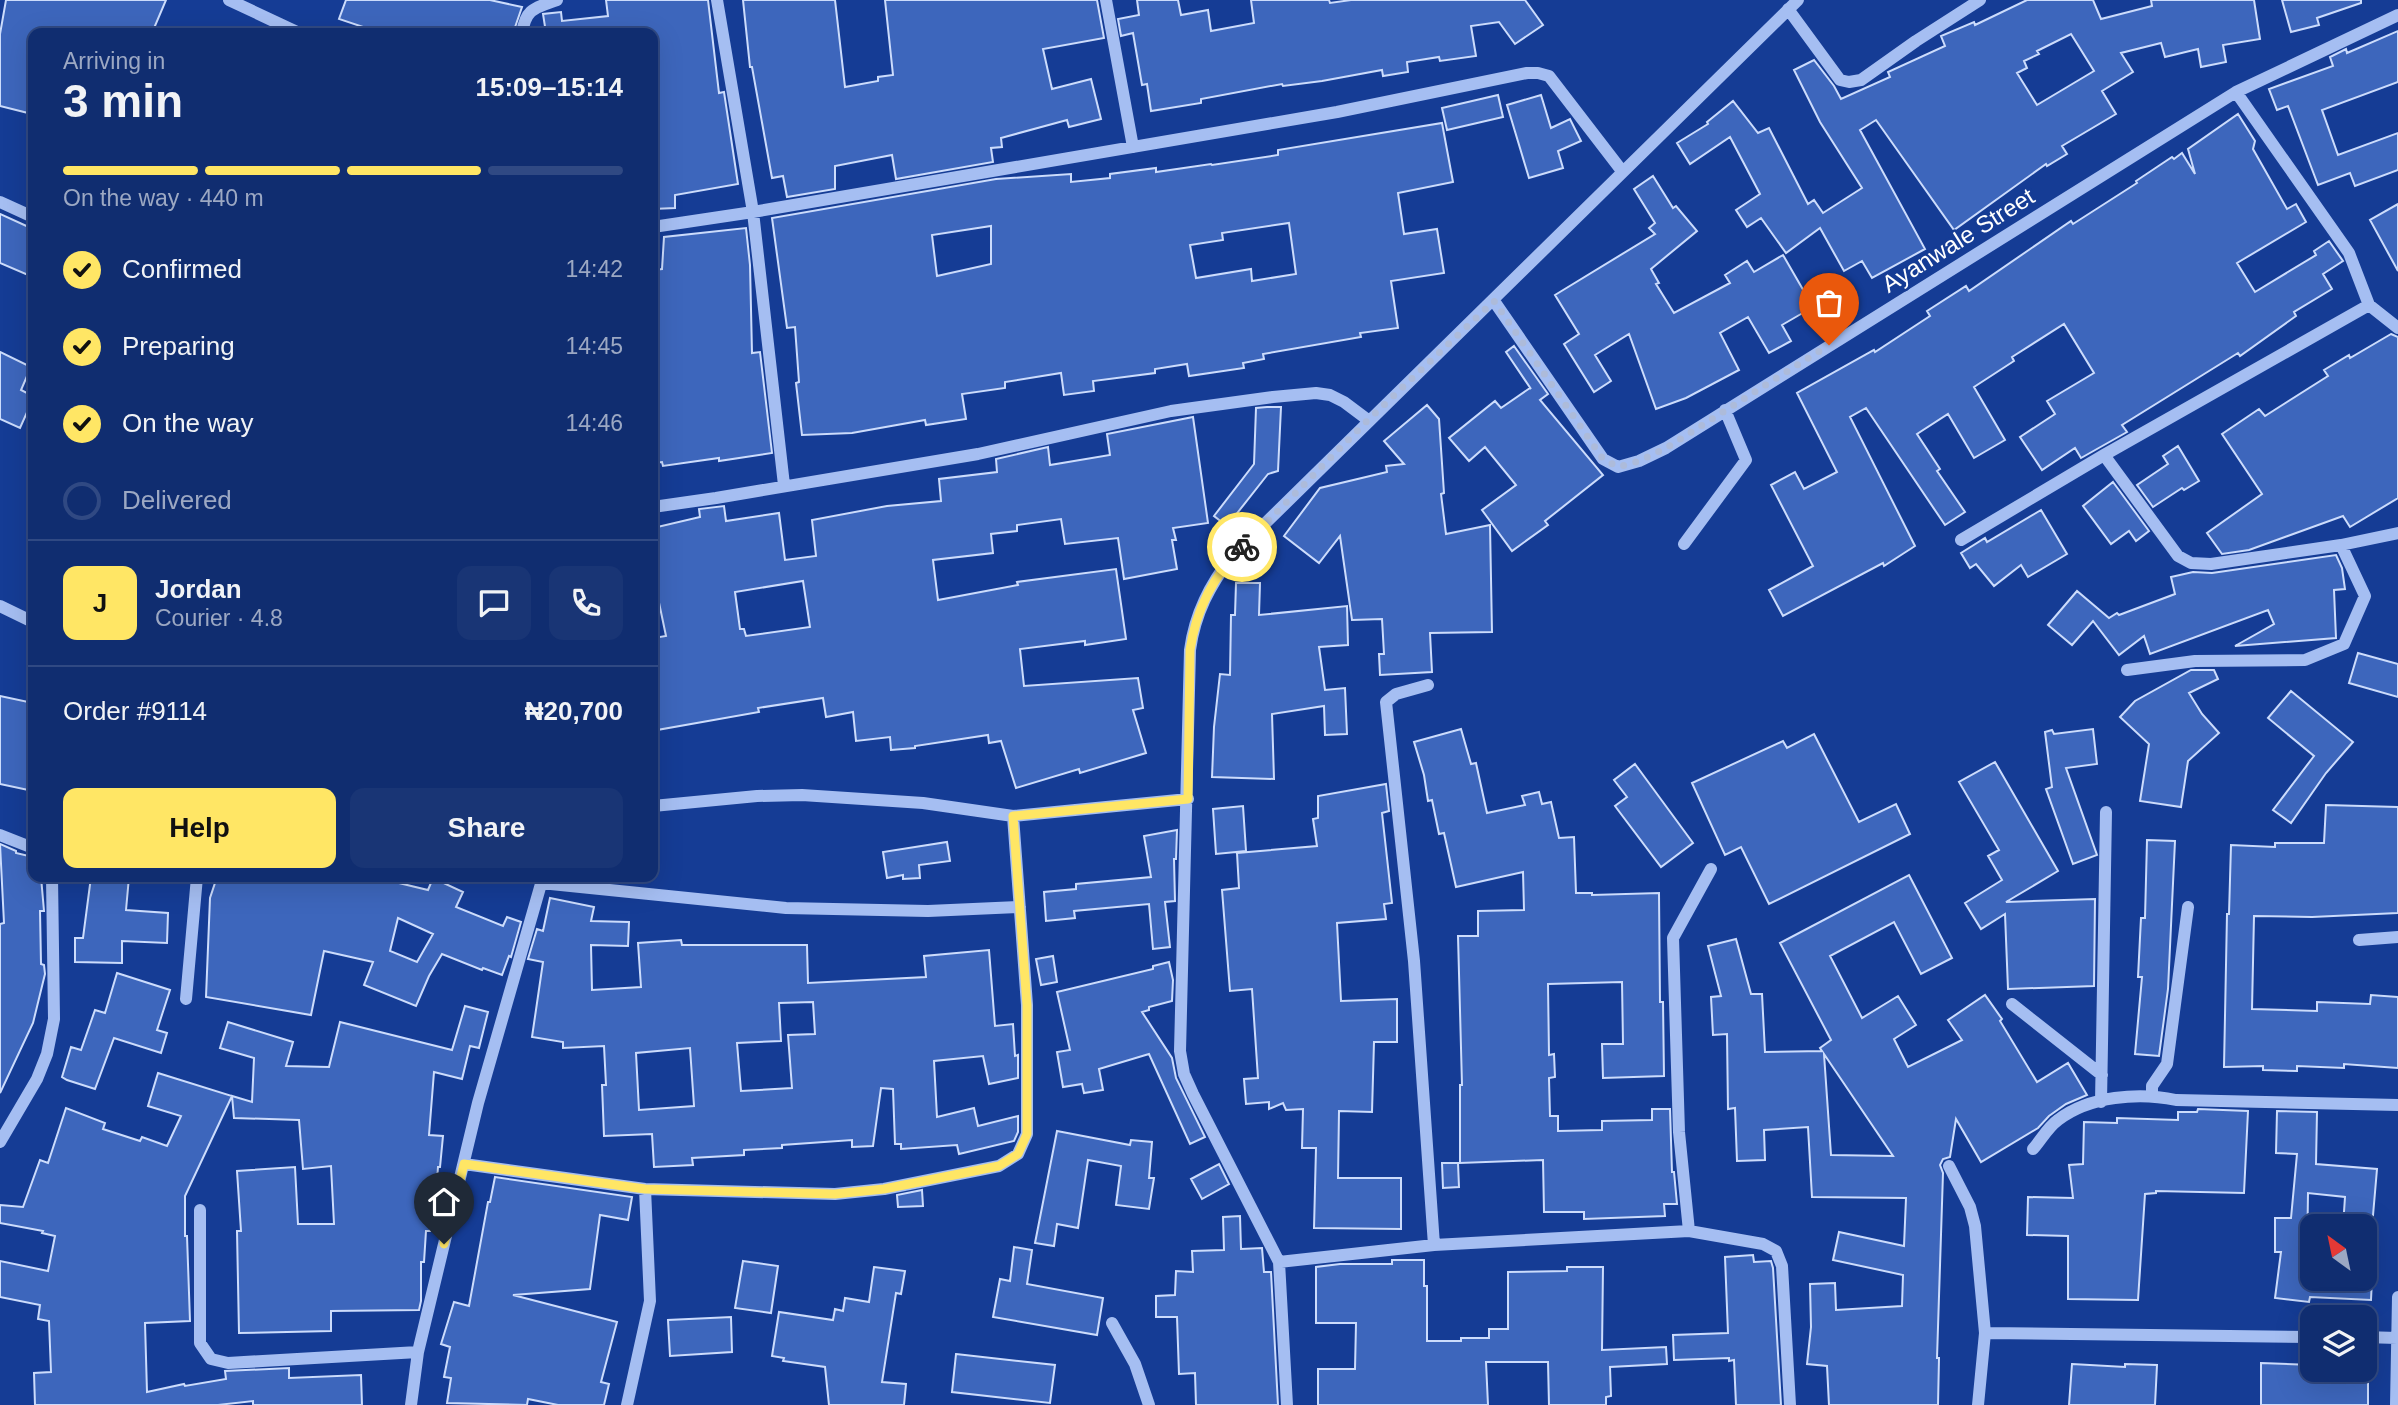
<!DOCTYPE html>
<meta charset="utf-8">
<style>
:root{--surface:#102d70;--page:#193575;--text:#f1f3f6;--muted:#9ca8c3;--line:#304983;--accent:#ffe665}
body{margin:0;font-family:Helvetica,sans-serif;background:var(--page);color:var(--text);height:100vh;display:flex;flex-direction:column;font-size:26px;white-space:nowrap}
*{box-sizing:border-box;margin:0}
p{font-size:23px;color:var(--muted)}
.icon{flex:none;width:38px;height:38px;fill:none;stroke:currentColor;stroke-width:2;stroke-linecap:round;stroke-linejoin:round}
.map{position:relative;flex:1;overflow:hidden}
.panel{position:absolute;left:28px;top:28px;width:630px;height:854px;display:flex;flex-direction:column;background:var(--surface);border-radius:14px;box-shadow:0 7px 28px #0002,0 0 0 2px var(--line)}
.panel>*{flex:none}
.needle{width:46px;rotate:327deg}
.controls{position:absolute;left:2300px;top:1214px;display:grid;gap:14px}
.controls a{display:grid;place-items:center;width:77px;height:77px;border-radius:14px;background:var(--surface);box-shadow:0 7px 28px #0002,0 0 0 2px var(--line);font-size:35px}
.pin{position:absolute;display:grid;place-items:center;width:60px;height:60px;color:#fff;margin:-72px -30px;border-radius:50% 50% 50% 0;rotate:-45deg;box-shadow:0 0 7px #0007}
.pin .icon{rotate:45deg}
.courier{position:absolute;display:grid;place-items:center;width:70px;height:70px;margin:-35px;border:5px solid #ffe665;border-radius:50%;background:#fff;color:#222;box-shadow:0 2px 9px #0007}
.head em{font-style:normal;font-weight:600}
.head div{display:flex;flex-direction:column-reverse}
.head{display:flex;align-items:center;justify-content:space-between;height:119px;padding:0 35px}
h1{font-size:46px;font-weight:600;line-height:52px}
.bar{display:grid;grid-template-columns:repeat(4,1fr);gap:10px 7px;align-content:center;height:84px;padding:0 35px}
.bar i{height:9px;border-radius:5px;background:var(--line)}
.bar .on{background:var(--accent)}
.bar p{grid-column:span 4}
.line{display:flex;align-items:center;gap:18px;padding:0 35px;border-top:2px solid var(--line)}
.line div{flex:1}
.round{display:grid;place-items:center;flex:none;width:74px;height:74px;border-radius:14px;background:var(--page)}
ol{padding:0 35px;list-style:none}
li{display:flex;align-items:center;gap:21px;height:77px}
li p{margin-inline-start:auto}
li .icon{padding:7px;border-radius:50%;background:var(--accent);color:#111;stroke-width:4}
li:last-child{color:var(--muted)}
li i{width:38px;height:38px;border:4px solid var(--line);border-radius:50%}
.action{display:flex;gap:14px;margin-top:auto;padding:14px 35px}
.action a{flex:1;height:80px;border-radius:14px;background:var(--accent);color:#111;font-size:28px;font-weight:600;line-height:80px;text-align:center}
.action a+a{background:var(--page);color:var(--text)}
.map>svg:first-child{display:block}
.building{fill:#3d66bc;stroke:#ccdcfc;stroke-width:2;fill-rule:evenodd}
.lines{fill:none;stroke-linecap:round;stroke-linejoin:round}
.minor{stroke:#a5bef2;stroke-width:12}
.done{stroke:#adbbda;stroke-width:7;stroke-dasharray:0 12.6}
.route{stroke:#ffe665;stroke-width:9}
.labels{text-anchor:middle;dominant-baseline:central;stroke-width:5;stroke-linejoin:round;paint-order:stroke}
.street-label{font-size:24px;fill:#fff;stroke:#153c95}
</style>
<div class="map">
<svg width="2398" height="1405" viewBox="0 0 2398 1405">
<rect width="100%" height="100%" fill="#153c95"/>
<path class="building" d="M6,0H166L152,33H33V93L28,113L0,106V34Z
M346,0H490L522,7L513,33H381L339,19Z
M606,0H708L719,93L724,92L738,184L675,195V208L653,209V33H546L543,14L561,12L562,21L608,16Z
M743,0H835L845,87L878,81V77L893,75L885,0H1097L1104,38L1043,49L1052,89L1091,79L1101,119L1069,127L1067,120L1001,138L1002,147L991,148L993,162L896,179L892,155L835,166V189L787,197L783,176L772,178L752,67H750Z
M1137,0H1178L1181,15L1208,10L1211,31L1254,23L1251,0H1329L1330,3L1351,0H1525L1543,25L1515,44L1499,22L1471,26L1476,56L1440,61L1439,57L1407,62L1408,72L1383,76L1382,70L1322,81L1283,86L1282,84L1201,99V103L1151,111L1147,84L1142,85L1133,33L1121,36L1118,19L1139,15Z
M2027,0H2093L2101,19L2152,6L2151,0H2254L2260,39L2223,45L2226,62L2201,67L2198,49L2165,57L2161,43L2121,53L2133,72L2102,91L2116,114L2062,146L2067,154L2047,166L2046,164L1954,230L1876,120L1860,130L1925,249L1872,278L1862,261L1844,271L1820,228L1786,253L1761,218L1747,227L1736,210L1760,194L1730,137L1690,164L1677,143L1708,124L1707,122L1733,101L1758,133L1769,128L1808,204L1814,200L1823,213L1862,188L1820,122L1794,70L1814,60L1834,86L1841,99L1890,77L1888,72L1945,46L1941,36L1974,22L1975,25ZM2071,34L2094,71L2037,105L2017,73L2027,68L2024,61L2039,54L2037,51Z
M2282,0H2361V3L2317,18L2319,25L2291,32Z
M2398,31V82L2322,110L2338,155L2398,133V170L2355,186L2350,173L2318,185L2288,106L2277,110L2269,89L2333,66L2330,57L2346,49L2347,53Z
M1498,95L1503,117L1447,130L1442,108Z
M1541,95L1551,128L1570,119L1581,141L1558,151L1563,168L1529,178L1507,105Z
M2238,114L2255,141L2253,149L2287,209L2296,204L2306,222L2237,263L2255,292L2316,255L2314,251L2329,241L2343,261L2323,274L2332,289L2294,312L2296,316L2240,356L2238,353L2122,425L2127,432L2081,458L2075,448L2042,470L2020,437L2055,414L2047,401L2094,373L2064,324L2012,357L2014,361L1974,387L2005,440L1974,458L1948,414L1917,434L1940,469L1937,471L1965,512L1945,525L1866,408L1850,417L1915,546L1884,566L1883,563L1783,616L1769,590L1813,566L1771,485L1795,472L1804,489L1837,472L1797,393L1874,350L1875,352L1930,316L1927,311L1966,286L1969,291L2071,221L2073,224L2137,183L2136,181L2172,157L2174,159L2182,153L2195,174L2188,149Z
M1442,123L1453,182L1398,193L1404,234L1437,229L1444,273L1391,281L1398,328L1360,333L1361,337L1263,354L1264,359L1243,363L1244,368L1189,376L1187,364L1155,369V373L1093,381L1094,391L1064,395L1061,373L1005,382V388L962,394L966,419L926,425L925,420L852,433L802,435L796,383L799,382L795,327L787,328L772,218L996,179L1071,174V182L1110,178V174L1156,168V172L1211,164L1212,165L1278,155V150ZM1289,223L1296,274L1252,281L1251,269L1196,278L1190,245L1223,240L1222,233ZM991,226V264L937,276L932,235Z
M1653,176L1673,208L1676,206L1697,231L1651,269L1659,283L1656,284L1674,313L1730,283L1725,275L1747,261L1754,272L1783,255L1813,307L1782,325L1791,341L1769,353L1748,317L1720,333L1739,370L1686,398L1656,409L1629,334L1595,355L1611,381L1594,392L1564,344L1579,334L1555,295L1655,234L1649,228L1655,223L1634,189Z
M2398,204V271L2370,220Z
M0,214L33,229V265L28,275L0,263Z
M746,228L750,265L752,353L760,352L772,453L719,461V458L663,466L662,462L653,463V270L662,269L664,237Z
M2391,334L2398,337V498L2350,527L2343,516L2249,550L2222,554L2207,533L2262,494L2222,434L2259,409L2265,416L2328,376L2324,370L2349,355L2350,358Z
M1514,346L1548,394L1540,400L1603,475L1545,521L1548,525L1512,551L1482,510L1516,485L1485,447L1469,461L1449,438L1495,401L1501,408L1530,388L1531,389L1506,352Z
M0,352L31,367L21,390L33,396V399L20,428L0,419Z
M1427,405L1439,419L1444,493L1441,494L1446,534L1490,525L1492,632L1430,633L1432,672L1380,675L1379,654H1384L1382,619L1352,620L1340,536L1319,563L1284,536L1320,488L1387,472L1386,466L1404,464L1384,441Z
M1267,407H1281L1278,471L1268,474L1227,526L1214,516L1254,464L1256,408Z
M1193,417L1208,523L1173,528L1176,540H1172L1177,569L1124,579L1118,538L1065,544L1061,519L1017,525V531L991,534L993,553L933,560L938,600L1018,585L1017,582L1116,569L1126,639L1085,645V641L1020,649L1024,686L1138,678L1143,708L1133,710L1146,753L1080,773L1079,769L1016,788L1001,741L989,743L988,735L915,746V748L891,750L890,737L856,741L853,712L826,717L823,698L758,708L759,712L657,730L653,706V638L666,636L653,574V528L700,517L699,509L724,506L726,521L779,513L785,560L816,556L812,520L887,506L941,501L939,479L997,472L996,459L1048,447L1050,465L1110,455L1107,434ZM803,581L810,627L746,636L744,629H740L735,592Z
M2178,446L2199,481L2184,490L2182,488L2153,507L2137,485L2168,464L2163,456Z
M2113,482L2149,531L2136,541L2129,531L2111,544L2083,506Z
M2041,510L2067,554L2028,577L2021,565L1994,586L1976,564L1970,568L1961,553L1985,538L1987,542Z
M2336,555L2342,568L2345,589L2334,590L2336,638L2235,646L2274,624L2268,610L2150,654L2144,636L2119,655L2093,621L2072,645L2048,625L2077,591L2109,618L2117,613L2119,615L2175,594L2171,577L2193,572L2212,573Z
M1236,583H1260L1259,615L1347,606L1348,645L1319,647L1325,690L1345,688L1347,734L1325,735L1324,706L1272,714L1274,779L1212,777L1214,727L1220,674L1230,675L1231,615H1235Z
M2358,653L2398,664V697L2349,683Z
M2191,670H2214L2218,679L2189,693L2202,714L2219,733L2188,761L2181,807L2140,801L2149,744L2120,717L2135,701Z
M2291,691L2353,742L2326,773L2291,823L2273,810L2314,756L2268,718Z
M0,696L33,703V791L0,784Z
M1461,729L1471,764L1476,763L1487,813L1525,805L1522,796L1539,792L1542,804L1551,802L1559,838L1574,837L1576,893H1592V895L1659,893L1660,1002H1663L1664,1076L1603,1078L1602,1044H1623L1622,982L1548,984L1549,1055L1554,1054L1555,1077L1549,1078L1550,1116H1558V1131L1602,1130V1121L1652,1120V1109H1670L1672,1172H1674L1677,1204H1664L1665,1216L1584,1219V1212H1544L1543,1160L1460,1163V1085H1462L1458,936H1478V911L1524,910L1523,872L1456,887L1444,833L1439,834L1432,800L1428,801L1424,775L1414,742Z
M2093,729L2097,764L2066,768L2097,855L2073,864L2046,789L2052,787L2045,732L2052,730L2054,734Z
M1814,734L1859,822L1896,804L1910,834L1769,904L1741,847L1725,855L1692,783L1783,741L1787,748Z
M1995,762L2058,871L2006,902L2095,899L2094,986L2008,989L2005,914L1981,929L1965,903L2002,880L1988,856L1999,850L1959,782Z
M1635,764L1693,843L1661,867L1615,806L1627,797L1614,780Z
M1386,784L1389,811L1382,813L1392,903L1384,904L1386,919L1337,923L1341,1001L1397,999V1042H1374L1372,1112L1339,1111L1338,1178H1401V1229L1314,1228L1316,1148H1302L1303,1109L1286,1110L1283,1103L1269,1109V1102L1246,1104L1244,1079L1258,1078L1252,989L1230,991L1222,890L1239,888L1237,853L1317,846L1313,819L1318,818V796Z
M2326,805L2398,807V913L2312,917L2254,916L2252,1009L2317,1011V1002L2370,1004L2371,995L2398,997V1068L2344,1064V1068L2297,1066V1071L2263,1070V1066L2224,1067L2227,914H2229L2231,845L2275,847V843H2324Z
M1243,806L1246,851L1216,854L1213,809Z
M1177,830L1176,859H1174L1175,901L1165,902L1170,947L1153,949L1149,904L1074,911L1075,918L1046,921L1044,892L1076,889V884L1151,877L1144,836Z
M2147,840L2175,841L2168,989L2159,1056L2135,1054L2142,977H2138L2141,918H2145Z
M947,842L950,861L919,865L920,878L903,879V875L887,878L883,852Z
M0,844L16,851V853L33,857V877H41L44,911H40L41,964L44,965L45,974L33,1023L0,1093V924L4,923Z
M1909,875L1952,958L1921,974L1894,922L1830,956L1862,1018L1898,996L1916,1025L1894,1039L1908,1067L1962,1040L1948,1020L1985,995L2002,1019L2000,1021L2037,1082L2068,1063L2087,1095L2066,1104L2049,1116L2038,1128L1981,1162L1956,1119L1950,1157L1943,1159L1940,1165L1943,1173L1937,1358H1939L1938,1405H1829L1827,1366L1807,1364L1811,1327L1810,1284L1835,1283L1836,1310L1902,1306L1903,1275L1833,1260L1839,1232L1904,1246L1906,1198L1812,1197L1808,1127L1764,1130L1765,1160L1737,1161L1735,1108L1728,1109L1727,1034L1713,1035L1711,997L1721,996L1708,946L1736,939L1751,994H1762L1765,1052L1822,1051L1820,1048L1831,1040L1780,943ZM1824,1054L1893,1156L1831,1155Z
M91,877H129L126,910L168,913L167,943L122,941V963L75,962V938H83Z
M217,877H374L428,890L433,878L463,892L456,907L503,926L507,917L521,922L511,957L509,956L502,975L483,968L482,970L442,954L429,976L416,1006L364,985L373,962L324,951L311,1015L206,997L210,898ZM398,918L433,934L417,962L390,951Z
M550,898L594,907L591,921L629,922L628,946L591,945L592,990L641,987L638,943L681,940L682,945H807L808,983L926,977L924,956L989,950L995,1026L1013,1024L1015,1056L1018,1055V1078L989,1084L983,1056L934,1061L937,1117L974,1108L978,1126L1018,1116V1132L1014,1141L959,1154L957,1145L901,1149V1144H895L893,1089L881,1088L873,1146L852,1147V1140L782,1145V1148L744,1150V1155L692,1158L693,1165L654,1167L652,1134L604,1136L602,1085H606L604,1046L563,1048V1042L532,1037L543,962L528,959L537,929L543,931ZM813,1002L815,1034L788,1035L792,1088L741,1091L737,1043L781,1041L779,1003ZM690,1048L694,1106L639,1110L636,1053Z
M1053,956L1057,982L1041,985L1036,959Z
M1169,962L1173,980L1172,1001L1149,1007V1010L1142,1012L1172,1058L1176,1078L1205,1137L1190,1144L1149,1054L1099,1069L1103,1090L1084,1093L1082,1084L1063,1087L1057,1052L1070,1050L1057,992L1153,969V966Z
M117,973L170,990L157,1030L167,1033L161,1053L114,1038L95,1089L67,1080L62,1077L71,1047L81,1050L95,1010L105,1013Z
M465,1006L488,1012L479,1048L470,1046L462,1079L434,1072L429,1135L443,1136L440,1167H438L435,1209H432L430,1231H426L424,1262H421V1301L419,1310L331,1311V1331L239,1333L237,1231H241L237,1171L295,1167L298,1224H334L331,1166L303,1169L299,1120L234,1118L232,1096L252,1102L254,1058L220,1048L228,1022L293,1042L286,1066L329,1067L340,1022L452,1050Z
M158,1073L232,1096L185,1196V1236H187L190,1321L145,1323L147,1392L184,1384L185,1386L226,1379L225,1371L289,1368V1378L361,1375L362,1405H253V1401L218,1405H35L34,1373L51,1372L49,1321L38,1319L40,1305L0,1297V1261L48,1271L55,1236L42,1233L43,1231L0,1223V1205L23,1207L40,1160L48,1163L66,1108L105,1123L103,1129L140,1141L142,1137L167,1146L181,1116L148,1106Z
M2198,1109L2248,1111L2244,1193L2156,1191V1193L2145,1194L2138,1300L2068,1299V1236L2027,1235L2028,1197L2073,1198L2069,1165L2083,1164L2084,1122L2117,1123V1118L2178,1120V1112H2197Z
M2277,1111L2317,1112L2316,1164L2377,1169L2372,1227H2343L2345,1197L2308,1193L2307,1259L2312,1260V1279H2372L2371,1300L2310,1297L2309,1302L2275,1298L2281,1252H2275V1218H2291L2297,1154L2276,1153Z
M1057,1131L1130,1145L1131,1140L1152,1142L1149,1178H1154L1149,1209L1116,1205L1121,1166L1088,1160L1078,1228L1057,1224L1054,1246L1035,1243Z
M1442,1163H1458L1459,1187L1443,1188Z
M1219,1164L1229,1184L1202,1199L1191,1179Z
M495,1177L632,1197L628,1220L600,1215L590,1289L513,1295L617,1322L601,1382L609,1384L604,1405H558L528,1399L527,1405L447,1403L451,1378L444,1377L450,1347L441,1344L454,1302L469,1306L488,1202H490Z
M922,1190L923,1206L898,1207L897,1195Z
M1240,1216L1241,1249L1262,1248L1264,1272H1271L1278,1405H1196L1195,1373L1179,1374L1177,1317H1156V1296L1175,1295L1176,1271L1193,1272L1192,1251L1224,1250L1223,1217Z
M1014,1247L1032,1250L1027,1284L1103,1298L1097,1335L993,1317L1000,1279L1010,1281Z
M1753,1255L1754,1262L1771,1261L1773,1268L1781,1405H1736L1734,1360L1729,1361V1358L1674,1360L1673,1335L1728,1333L1725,1257Z
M1392,1260H1424V1286H1427V1341H1461V1338H1489V1329H1508V1272L1567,1271V1267H1603L1602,1350L1666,1347L1667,1364L1610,1367L1611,1396L1606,1397V1405H1549L1548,1362H1486L1488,1405H1318V1369H1355L1356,1323H1316V1267L1340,1264H1392Z
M743,1261L778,1266L771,1313L735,1308Z
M874,1267L905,1271L901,1294L896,1293L882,1382L906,1384L904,1405H829L825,1367L783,1361L784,1358L772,1356L779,1312L833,1320L835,1309L843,1311L845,1298L869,1302Z
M731,1317L732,1352L670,1356L668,1320Z
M956,1354L1055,1365L1050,1403L952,1392Z
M2261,1363L2312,1365V1370H2368V1405H2261Z
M2072,1364L2125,1367V1364L2157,1365L2155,1405H2069Z"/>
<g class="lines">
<path class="minor" d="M229,0L299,33
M717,0L753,212L784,485
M1106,0L1133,147
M1788,9L1840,80L1849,82L1861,80L1916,41L1980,0
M522,33C526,8 535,8 557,0
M2236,92L2349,253L2369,305L2398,328
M0,202L33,217
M653,227L753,212L1337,112L1527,73H1538L1549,76L1622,171
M1494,301L1603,459L1618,467L1639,461L1666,448L2236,92L2398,15
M2104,455L2178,556L2191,563L2211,564L2341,545L2398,533
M653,507L716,498L978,454L1171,411L1273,397L1316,393L1330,395L1344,402L1368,420
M1961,540L2104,455L2369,305
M1684,544L1746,460L1725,410
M0,606L33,622
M2127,670L2195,661L2305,660L2344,644L2365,596L2341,545
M1428,685L1396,694L1386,702L1414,961L1434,1245
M653,806L757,796L802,795L923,803L1013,816L1188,799
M0,835L33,848
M541,883L786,908L928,911L1020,907
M2359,940L2398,937
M186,999L197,877
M2012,1004L2102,1075
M2152,1095V1086L2167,1064L2188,907
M2101,1102L2106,812
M0,1142L37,1079L47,1054L54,1019L52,877
M2033,1149C2041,1140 2048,1127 2058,1120C2089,1096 2139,1092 2176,1100L2398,1105
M464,1164L645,1189L835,1194L884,1189L999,1166L1018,1154L1027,1134V1005L1013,816
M1949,1166L1970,1207L1975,1226L1985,1333L1978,1405
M200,1210V1343L211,1359L228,1363L418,1352
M1689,1231L1679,1132L1673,938L1711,869
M1279,1262L1434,1245L1689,1231L1763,1244L1776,1251L1782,1266L1790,1405
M1112,1323L1135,1364L1149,1405
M1985,1333L2312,1337
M2364,1337L2397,1338
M411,1405L418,1352L478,1103L543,877
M627,1405L650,1301L645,1189
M1287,1405L1279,1262L1193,1094L1184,1074L1180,1051L1190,650C1195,613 1210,585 1232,556L1798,0
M2396,1405L2398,1297"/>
</g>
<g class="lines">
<path class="done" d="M1242,547L1368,420L1494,301L1603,459L1618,467L1639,461L1666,448L1829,345"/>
<path class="route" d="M444,1244L464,1164L645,1189L835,1194L884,1189L999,1166L1018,1154L1027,1134V1005L1013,816L1188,799L1190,650C1196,610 1213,576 1242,547"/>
</g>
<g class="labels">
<g class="street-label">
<text transform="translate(1958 240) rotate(-32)">Ayanwale Street</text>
</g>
</g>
</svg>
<div class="controls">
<a><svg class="needle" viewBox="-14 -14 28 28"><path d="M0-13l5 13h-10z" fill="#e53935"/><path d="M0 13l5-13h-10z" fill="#9ca8c3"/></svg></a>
<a><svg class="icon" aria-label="layers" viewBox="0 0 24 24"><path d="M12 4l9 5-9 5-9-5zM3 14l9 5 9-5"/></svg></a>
</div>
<div class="pin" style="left:1829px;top:345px;background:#ea580c"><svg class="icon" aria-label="bag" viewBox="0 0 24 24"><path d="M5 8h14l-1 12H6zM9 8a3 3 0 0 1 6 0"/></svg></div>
<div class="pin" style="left:444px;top:1244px;background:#1f2937"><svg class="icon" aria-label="home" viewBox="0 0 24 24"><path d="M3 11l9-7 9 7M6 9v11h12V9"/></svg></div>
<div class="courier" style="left:1242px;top:547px"><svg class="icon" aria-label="bike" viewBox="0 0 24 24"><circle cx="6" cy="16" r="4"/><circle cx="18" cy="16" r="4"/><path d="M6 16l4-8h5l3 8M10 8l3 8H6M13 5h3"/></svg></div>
<section class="panel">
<div class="head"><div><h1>3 min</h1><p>Arriving in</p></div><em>15:09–15:14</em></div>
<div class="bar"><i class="on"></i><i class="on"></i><i class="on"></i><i></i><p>On the way · 440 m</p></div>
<ol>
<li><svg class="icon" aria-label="check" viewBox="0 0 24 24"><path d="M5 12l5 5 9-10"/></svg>Confirmed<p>14:42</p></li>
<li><svg class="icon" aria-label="check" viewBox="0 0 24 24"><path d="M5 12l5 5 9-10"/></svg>Preparing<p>14:45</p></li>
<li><svg class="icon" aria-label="check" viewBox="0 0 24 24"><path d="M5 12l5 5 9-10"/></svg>On the way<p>14:46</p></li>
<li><i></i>Delivered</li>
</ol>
<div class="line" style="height:126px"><b class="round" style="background:var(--accent);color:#111">J</b><div><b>Jordan</b><p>Courier · 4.8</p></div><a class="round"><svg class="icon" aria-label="chat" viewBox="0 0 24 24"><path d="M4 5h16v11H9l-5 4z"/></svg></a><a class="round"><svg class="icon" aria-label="phone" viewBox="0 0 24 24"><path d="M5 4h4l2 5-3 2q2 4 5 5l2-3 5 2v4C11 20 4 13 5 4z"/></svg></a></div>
<div class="line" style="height:91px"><div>Order #9114</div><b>₦20,700</b></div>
<div class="action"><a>Help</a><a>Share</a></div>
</section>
</div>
